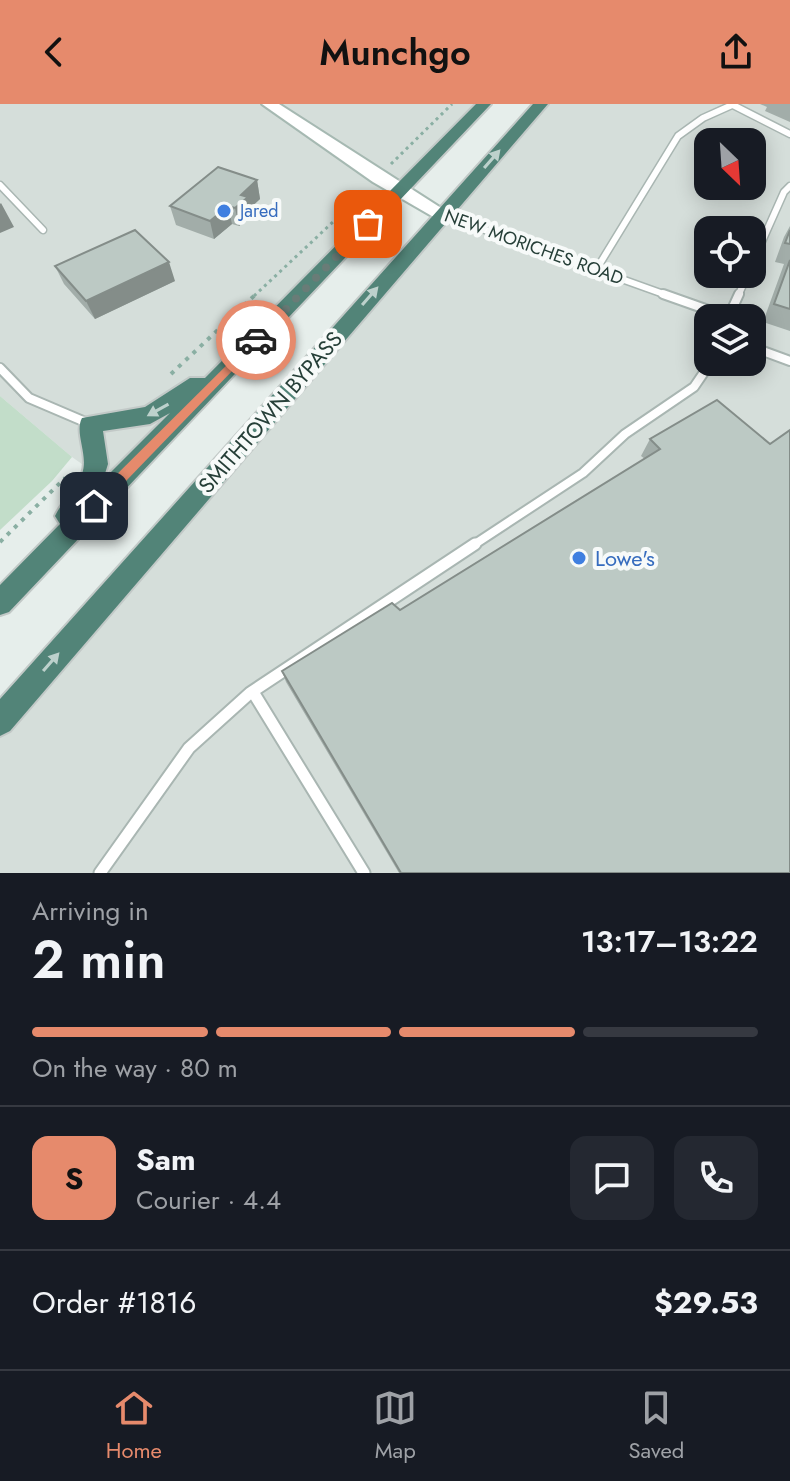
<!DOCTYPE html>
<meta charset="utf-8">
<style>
:root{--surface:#171b24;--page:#242831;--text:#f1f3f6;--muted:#9ea1a6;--line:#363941;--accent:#e68a6c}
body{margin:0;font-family:Jost,sans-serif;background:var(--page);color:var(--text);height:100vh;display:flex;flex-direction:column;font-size:30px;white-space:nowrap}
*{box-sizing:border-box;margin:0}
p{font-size:26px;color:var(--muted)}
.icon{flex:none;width:44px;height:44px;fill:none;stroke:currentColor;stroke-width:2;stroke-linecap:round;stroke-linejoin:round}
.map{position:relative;height:769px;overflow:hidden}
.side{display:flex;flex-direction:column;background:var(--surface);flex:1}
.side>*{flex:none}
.needle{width:52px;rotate:155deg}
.tools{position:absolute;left:694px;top:24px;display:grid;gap:16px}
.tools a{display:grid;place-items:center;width:72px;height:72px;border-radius:16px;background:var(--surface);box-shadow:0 4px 20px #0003;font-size:40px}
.pin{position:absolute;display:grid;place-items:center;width:68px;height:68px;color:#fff;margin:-34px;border-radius:16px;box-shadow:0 4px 12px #0006}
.courier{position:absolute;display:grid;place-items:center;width:80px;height:80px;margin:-40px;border:6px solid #e68a6c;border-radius:50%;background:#fff;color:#222;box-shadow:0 2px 10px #0007}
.head em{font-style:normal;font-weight:600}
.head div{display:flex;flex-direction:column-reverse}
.head{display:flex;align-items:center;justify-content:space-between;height:136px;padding:0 32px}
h1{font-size:52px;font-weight:600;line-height:60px}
.bar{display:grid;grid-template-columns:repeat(4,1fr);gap:12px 8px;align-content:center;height:96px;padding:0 32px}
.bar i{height:10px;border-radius:6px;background:var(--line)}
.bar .current{background:var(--accent)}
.bar p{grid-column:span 4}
.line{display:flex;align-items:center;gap:20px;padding:0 32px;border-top:2px solid var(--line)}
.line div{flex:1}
.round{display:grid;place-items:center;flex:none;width:84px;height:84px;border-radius:16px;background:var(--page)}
header{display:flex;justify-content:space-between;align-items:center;height:104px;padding:0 32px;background:var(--accent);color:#111;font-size:36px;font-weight:600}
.dock{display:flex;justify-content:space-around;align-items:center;height:112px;border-top:2px solid var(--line);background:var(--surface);font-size:22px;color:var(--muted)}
.dock a{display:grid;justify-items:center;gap:4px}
.dock .current{color:var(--accent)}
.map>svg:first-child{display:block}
.built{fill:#d5deda;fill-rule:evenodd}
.green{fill:#c2ddc9}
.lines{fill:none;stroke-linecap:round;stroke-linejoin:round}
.service-far2-casing{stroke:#a9b6b2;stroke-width:9}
.service-far1-casing{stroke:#a9b6b2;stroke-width:12}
.service-casing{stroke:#a9b6b2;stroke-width:15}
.secondary-casing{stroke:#a6b9b2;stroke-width:4}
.trunk-casing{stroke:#c2c9c7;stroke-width:4}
.path-far1{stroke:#8aafa3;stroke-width:3;stroke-dasharray:3 4;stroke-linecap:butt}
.path{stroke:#8aafa3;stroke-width:4;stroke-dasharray:4 6;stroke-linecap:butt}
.service-far2{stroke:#fff;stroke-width:6}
.service-far1{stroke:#fff;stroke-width:8}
.service{stroke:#fff;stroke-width:11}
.secondary{fill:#fff;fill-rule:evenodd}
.trunk{fill:#528478;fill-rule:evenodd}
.wall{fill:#a2ada9}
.shaded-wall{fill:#848d89}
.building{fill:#bcc9c4;stroke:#848d89;stroke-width:2}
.oneway{fill:#bdd1cc}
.route{fill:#e68a6c}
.done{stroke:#697c77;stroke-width:8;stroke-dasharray:0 14.4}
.shop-dot{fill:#3f7fe0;stroke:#f7faf9;stroke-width:3}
.labels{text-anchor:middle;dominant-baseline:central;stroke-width:8;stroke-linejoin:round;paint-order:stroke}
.far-shop-label{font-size:18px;fill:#366cbe;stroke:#f7faf9;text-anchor:start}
.far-street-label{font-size:18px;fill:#263f38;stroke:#f7faf9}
.street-label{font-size:22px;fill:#263f38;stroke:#f7faf9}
.shop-label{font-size:22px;fill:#366cbe;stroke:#f7faf9;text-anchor:start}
</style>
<header><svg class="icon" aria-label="back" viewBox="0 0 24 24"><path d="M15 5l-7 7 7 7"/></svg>Munchgo<svg class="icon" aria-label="share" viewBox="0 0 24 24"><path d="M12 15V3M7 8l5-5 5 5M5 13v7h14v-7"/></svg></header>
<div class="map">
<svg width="790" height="769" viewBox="0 0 790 769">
<rect width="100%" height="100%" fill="#e6eeeb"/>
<path class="built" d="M0,0H484L113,382L72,353L0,292Z
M540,0H790V769H0V617ZM708,38H752V82H708ZM708,126H752V170H708ZM708,214H752V258H708Z"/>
<path class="green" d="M0,292L72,353L52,377L0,426Z"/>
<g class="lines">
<defs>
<path id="service-far2" d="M731,0L790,30
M0,81L43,126
M443,111L669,192
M752,160L784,88L790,82
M596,166L678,32L703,14L732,1
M738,192L748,170"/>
<path id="service-far1" d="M663,190L728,213
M728,214L739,190
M752,243L790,257
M0,264L29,294L90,320
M472,442L583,369L625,330L694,283L711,258"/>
<path id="service" d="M253,588L364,769
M100,769L189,644L250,589L475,440"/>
<path id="secondary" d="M262,0H279L452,111L443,116L437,115L373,78Z"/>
<path id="trunk" d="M476,0H491L9,508L0,511V481L60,420L55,412C62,397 77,385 82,370C89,351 74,329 82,314L145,303L190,274H205ZM170,309L103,376L108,360L103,327L150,320Z
M533,0H548L10,627L0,632V595Z"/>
</defs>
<use href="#service-far2" class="service-far2-casing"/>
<use href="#service-far1" class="service-far1-casing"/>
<use href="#service" class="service-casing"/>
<use href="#secondary" class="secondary-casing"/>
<use href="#trunk" class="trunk-casing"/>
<path class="path-far1" d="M391,60L452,0
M254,192L366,87"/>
<path class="path" d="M171,270L256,190
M0,438L65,374"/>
<use href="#service-far2" class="service-far2"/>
<use href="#service-far1" class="service-far1"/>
<use href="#service" class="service"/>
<use href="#secondary" class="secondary"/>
<use href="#trunk" class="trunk"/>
</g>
<path class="wall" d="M760,0H790V18L765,7L767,3Z
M257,76L260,95L250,104L251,111L239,122L232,120L214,135L176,121L170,102Z
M790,122V227L763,218L784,160L775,158L784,133Z
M55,162L175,177L95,215L64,180Z
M717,296L790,769H399L286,578L282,567L400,506L645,355L641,352L650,335Z"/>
<path class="shaded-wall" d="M257,76L260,95L250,104L251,111L239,122L235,104L241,91Z
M1,99L14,123L0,129V100Z
M228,102L232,120L214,135L210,117Z
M169,158L175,177L95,215L86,197Z"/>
<path class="building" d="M218,63L257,76L241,91L248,93L235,104L228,102L210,117L170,102Z
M135,126L169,158L86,197L55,162Z
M790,126V140L785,139Z
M790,156V205L774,200Z
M717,296L770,340L790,326V769H401L282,567L392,499L400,506L660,345L650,335Z"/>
<defs><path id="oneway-solid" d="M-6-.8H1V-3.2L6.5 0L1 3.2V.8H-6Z" transform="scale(2)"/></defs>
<g class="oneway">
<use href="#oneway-solid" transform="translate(492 55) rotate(-49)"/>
<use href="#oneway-solid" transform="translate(370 192) rotate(-49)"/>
<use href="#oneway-solid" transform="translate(158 306) rotate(151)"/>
<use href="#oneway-solid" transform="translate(51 558) rotate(-49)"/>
</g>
<path class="route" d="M256,232L260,233V238L98,406H89V398Z"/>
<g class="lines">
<path class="done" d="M256,236L368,120"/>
</g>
<g class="shop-dot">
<circle cx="224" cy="107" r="8"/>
<circle cx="579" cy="454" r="8"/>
</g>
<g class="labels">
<g class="far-shop-label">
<text x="240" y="107">Jared</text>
</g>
<g class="far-street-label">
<text transform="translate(534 143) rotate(20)">NEW MORICHES ROAD</text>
</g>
<g class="street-label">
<text transform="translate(270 308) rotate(-49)">SMITHTOWN BYPASS</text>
</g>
<g class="shop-label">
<text x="595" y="454">Lowe's</text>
</g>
</g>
</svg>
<div class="tools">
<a><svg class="needle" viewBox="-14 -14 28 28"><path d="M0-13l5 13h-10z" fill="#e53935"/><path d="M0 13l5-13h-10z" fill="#9ea1a6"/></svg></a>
<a><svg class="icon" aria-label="locate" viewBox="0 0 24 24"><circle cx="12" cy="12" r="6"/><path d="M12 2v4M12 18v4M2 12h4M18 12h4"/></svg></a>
<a><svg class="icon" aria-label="layers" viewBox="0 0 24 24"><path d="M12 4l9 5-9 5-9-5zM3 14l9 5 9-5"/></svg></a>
</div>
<div class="pin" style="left:368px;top:120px;background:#ea580c"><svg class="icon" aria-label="bag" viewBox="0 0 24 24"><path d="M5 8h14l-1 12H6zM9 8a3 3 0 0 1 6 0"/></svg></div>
<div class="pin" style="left:94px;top:402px;background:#1f2937"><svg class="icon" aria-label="home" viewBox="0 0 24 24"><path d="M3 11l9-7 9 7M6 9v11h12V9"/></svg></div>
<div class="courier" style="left:256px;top:236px"><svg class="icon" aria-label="car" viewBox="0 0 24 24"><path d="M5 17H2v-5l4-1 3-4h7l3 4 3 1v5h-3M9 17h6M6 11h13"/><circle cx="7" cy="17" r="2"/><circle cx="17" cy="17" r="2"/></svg></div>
</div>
<section class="side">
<div class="head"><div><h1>2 min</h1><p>Arriving in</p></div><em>13:17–13:22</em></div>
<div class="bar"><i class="current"></i><i class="current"></i><i class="current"></i><i></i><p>On the way · 80 m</p></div>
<div class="line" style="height:144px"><b class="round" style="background:var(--accent);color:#111">S</b><div><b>Sam</b><p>Courier · 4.4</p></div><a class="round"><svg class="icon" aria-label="chat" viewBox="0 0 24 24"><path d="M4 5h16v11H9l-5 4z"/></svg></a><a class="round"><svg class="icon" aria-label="phone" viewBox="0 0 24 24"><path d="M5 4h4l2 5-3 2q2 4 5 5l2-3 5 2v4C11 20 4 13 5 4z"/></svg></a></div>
<div class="line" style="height:104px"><div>Order #1816</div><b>$29.53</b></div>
</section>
<nav class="dock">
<a class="current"><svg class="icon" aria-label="home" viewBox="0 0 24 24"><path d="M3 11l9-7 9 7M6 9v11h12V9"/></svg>Home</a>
<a><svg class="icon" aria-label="map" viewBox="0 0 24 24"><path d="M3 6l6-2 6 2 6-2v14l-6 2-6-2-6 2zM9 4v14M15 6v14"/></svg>Map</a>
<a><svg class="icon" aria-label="saved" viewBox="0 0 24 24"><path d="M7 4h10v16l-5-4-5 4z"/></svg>Saved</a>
</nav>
